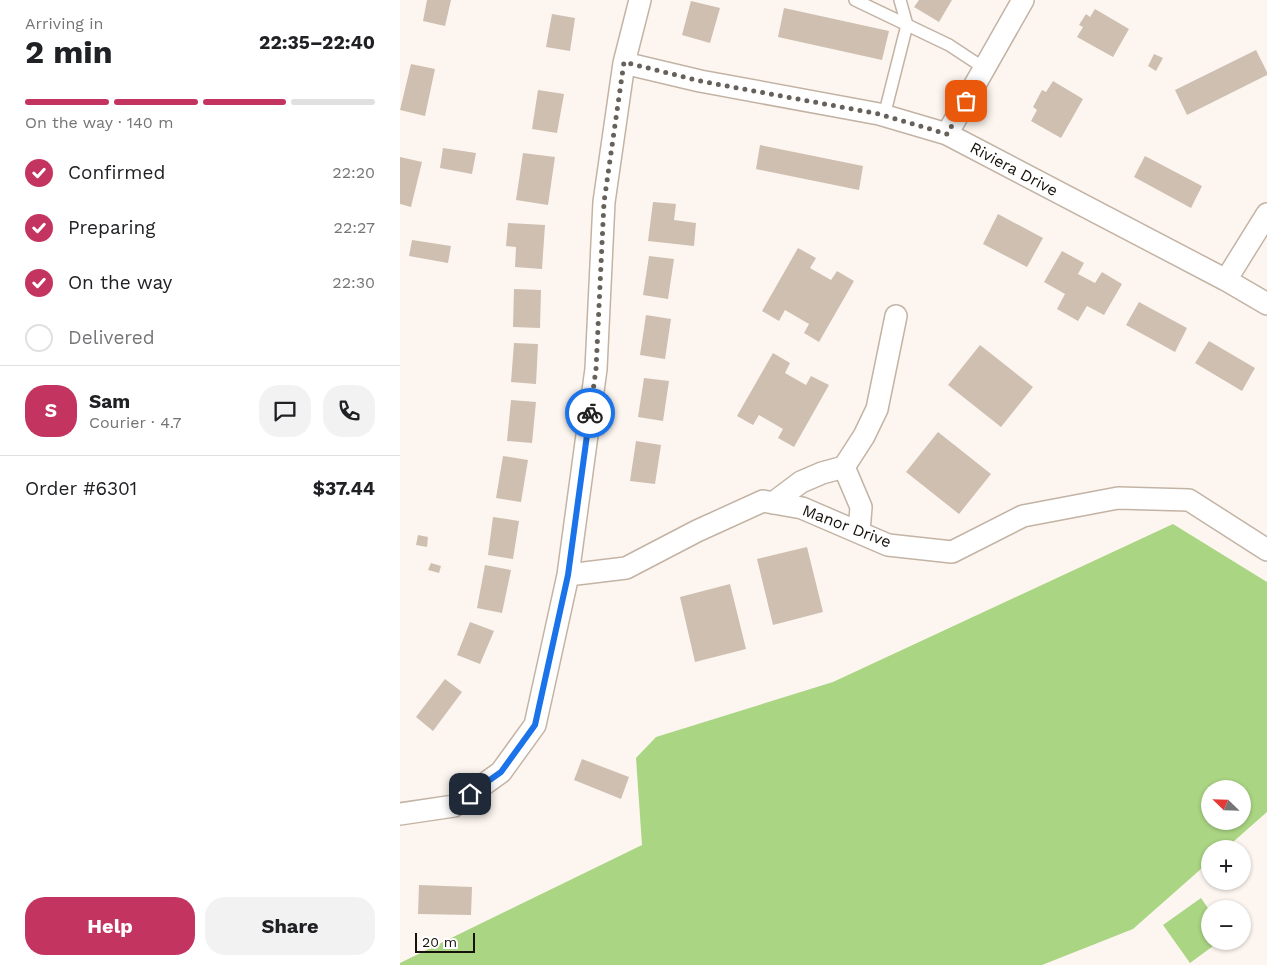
<!DOCTYPE html>
<meta charset="utf-8">
<style>
:root{--surface:#fff;--page:#f2f2f2;--text:#202124;--muted:#757577;--line:#e0e0e0;--accent:#c33560}
body{margin:0;font-family:"Work Sans",sans-serif;background:var(--page);color:var(--text);height:100vh;display:flex;flex-direction:column;font-size:19px;white-space:nowrap}
*{box-sizing:border-box;margin:0}
p{font-size:16px;color:var(--muted)}
.icon{flex:none;width:28px;height:28px;fill:none;stroke:currentColor;stroke-width:2;stroke-linecap:round;stroke-linejoin:round}
.map{position:relative;flex:1;overflow:hidden}
.drawer{display:flex;flex-direction:column;background:var(--surface);width:400px}
.drawer>*{flex:none}
.needle{width:32px;rotate:293deg}
.controls{position:absolute;left:801px;top:780px;display:grid;gap:10px}
.controls a{display:grid;place-items:center;width:50px;height:50px;border-radius:50%;background:var(--surface);box-shadow:0 1px 4px #0004;font-size:25px}
.scale{position:absolute;left:15px;bottom:12px;width:60px;box-sizing:border-box;padding-left:5px;border:2px solid #16110b;border-top:0;font-size:14px;line-height:18px;white-space:nowrap;color:#16110b;-webkit-text-stroke:4px #fff;paint-order:stroke}
.pin{position:absolute;display:grid;place-items:center;width:42px;height:42px;color:#fff;margin:-21px;border-radius:10px;box-shadow:0 2px 8px #0006}
.courier{position:absolute;display:grid;place-items:center;width:50px;height:50px;margin:-25px;border:4px solid #1a73e8;border-radius:50%;background:#fff;color:#222;box-shadow:0 1px 6px #0007}
.summary em{font-style:normal;font-weight:700}
.summary div{display:flex;flex-direction:column-reverse}
.summary{display:flex;align-items:center;justify-content:space-between;height:85px;padding:0 25px}
h1{font-size:32px;font-weight:700;line-height:38px}
.bar{display:grid;grid-template-columns:repeat(4,1fr);gap:8px 5px;align-content:center;height:60px;padding:0 25px}
.bar i{height:6px;border-radius:4px;background:var(--line)}
.bar .selected{background:var(--accent)}
.bar p{grid-column:span 4}
.line{display:flex;align-items:center;gap:12px;padding:0 25px;border-top:1px solid var(--line)}
.line div{flex:1}
.round{display:grid;place-items:center;flex:none;width:52px;height:52px;border-radius:20px;background:var(--page)}
ol{padding:0 25px;list-style:none}
li{display:flex;align-items:center;gap:15px;height:55px}
li p{margin-inline-start:auto}
li .icon{padding:5px;border-radius:50%;background:var(--accent);color:#fff;stroke-width:4}
li:last-child{color:var(--muted)}
li i{width:28px;height:28px;border:2px solid var(--line);border-radius:50%}
.button{display:flex;gap:10px;margin-top:auto;padding:10px 25px}
.button a{flex:1;height:58px;border-radius:20px;background:var(--accent);color:#fff;font-size:20px;font-weight:700;line-height:58px;text-align:center}
.button a+a{background:var(--page);color:var(--text)}
main{display:flex;flex:1;min-height:0}
.map>svg:first-child{display:block}
.green{fill:#aad583;fill-rule:evenodd}
.building{fill:#cebfb0}
.lines{fill:none;stroke-linecap:round;stroke-linejoin:round}
.service-casing{stroke:#c3b3a4;stroke-width:14}
.minor-casing{stroke:#c3b3a4;stroke-width:24}
.service{stroke:#fff;stroke-width:11}
.minor{stroke:#fff;stroke-width:21}
.done{stroke:#67615b;stroke-width:5;stroke-dasharray:0 9}
.route{stroke:#1a73e8;stroke-width:6}
.labels{text-anchor:middle;dominant-baseline:central;stroke-width:4;stroke-linejoin:round;paint-order:stroke}
.street-label{font-size:16px;fill:#16110b;stroke:#fff}
</style>
<main>
<section class="drawer">
<div class="summary"><div><h1>2 min</h1><p>Arriving in</p></div><em>22:35–22:40</em></div>
<div class="bar"><i class="selected"></i><i class="selected"></i><i class="selected"></i><i></i><p>On the way · 140 m</p></div>
<ol>
<li><svg class="icon" aria-label="check" viewBox="0 0 24 24"><path d="M5 12l5 5 9-10"/></svg>Confirmed<p>22:20</p></li>
<li><svg class="icon" aria-label="check" viewBox="0 0 24 24"><path d="M5 12l5 5 9-10"/></svg>Preparing<p>22:27</p></li>
<li><svg class="icon" aria-label="check" viewBox="0 0 24 24"><path d="M5 12l5 5 9-10"/></svg>On the way<p>22:30</p></li>
<li><i></i>Delivered</li>
</ol>
<div class="line" style="height:90px"><b class="round" style="background:var(--accent);color:#fff">S</b><div><b>Sam</b><p>Courier · 4.7</p></div><a class="round"><svg class="icon" aria-label="chat" viewBox="0 0 24 24"><path d="M4 5h16v11H9l-5 4z"/></svg></a><a class="round"><svg class="icon" aria-label="phone" viewBox="0 0 24 24"><path d="M5 4h4l2 5-3 2q2 4 5 5l2-3 5 2v4C11 20 4 13 5 4z"/></svg></a></div>
<div class="line" style="height:65px"><div>Order #6301</div><b>$37.44</b></div>
<div class="button"><a>Help</a><a>Share</a></div>
</section>
<div class="map">
<svg width="867" height="965" viewBox="0 0 867 965">
<rect width="100%" height="100%" fill="#fdf6f0"/>
<path class="green" d="M773,524L867,582V812L825,849H810V861L733,929L642,965H0V963L242,845L236,758L256,737L433,682ZM810,789H842V821H810Z
M801,898L810,911V941H820L790,963L763,925Z"/>
<path class="building" d="M27,0H51L45,26L23,21Z
M519,0H552L539,22L514,7Z
M291,1L320,8L310,43L282,35Z
M384,8L489,31L482,60L378,37Z
M695,9L729,29L713,57L677,37L683,27L679,25L686,14L690,17Z
M152,14L175,18L170,51L146,47Z
M856,50L867,72V75L787,115L775,90Z
M754,54L763,58L756,71L748,66Z
M11,64L35,69L25,116L0,110Z
M653,81L683,99L661,138L631,121L637,110L633,107L642,90L646,92Z
M138,90L164,94L157,133L132,129Z
M360,145L463,166L459,190L356,169Z
M43,148L76,153L72,174L40,168Z
M123,153L155,157L148,205L116,200Z
M745,156L802,186L791,208L734,177Z
M0,157L22,162L11,207L0,204Z
M253,202L276,204L274,220L296,223L294,246L248,241Z
M598,214L643,238L627,267L583,244Z
M108,223L145,225L142,269L115,267L116,247L106,246Z
M12,240L51,246L48,263L9,256Z
M398,248L416,258L410,268L431,280L437,271L454,281L419,342L404,333L409,324L385,310L379,321L362,311Z
M662,251L684,263L678,274L695,283L702,272L722,284L704,315L687,306L678,321L657,309L665,294L644,282Z
M249,256L274,259L268,299L243,295Z
M114,289L141,290L140,328L113,327Z
M739,302L787,328L775,352L726,325Z
M246,315L271,319L265,359L240,355Z
M809,341L855,368L842,391L795,363Z
M114,343L138,344L136,384L111,382Z
M580,345L633,387L601,427L548,385Z
M373,353L390,363L385,373L406,385L411,376L429,385L394,447L378,438L383,429L359,415L353,425L337,416Z
M244,378L269,381L263,421L238,417Z
M111,400L136,402L132,443L107,441Z
M538,432L591,474L559,514L506,472Z
M236,441L261,445L255,484L230,481Z
M103,456L128,460L121,502L96,498Z
M93,517L119,521L113,559L88,555Z
M18,535L28,537L27,547L16,545Z
M407,547L423,612L373,625L357,559Z
M31,563L41,566L39,573L28,570Z
M85,565L111,570L102,613L77,608Z
M330,584L346,649L295,662L280,597Z
M70,622L94,631L80,664L57,655Z
M45,679L62,692L33,731L16,717Z
M182,759L229,777L221,799L174,780Z
M19,885L72,887L71,915L18,914Z"/>
<g class="lines">
<defs>
<path id="service" d="M455,0L549,45L584,68
M484,116L507,25L500,0"/>
<path id="minor" d="M224,63L300,81L479,114L547,134L826,280L867,304
M547,134L623,0
M826,280L867,214
M444,467L461,507L459,532
M373,503L401,482L422,473L444,467L464,436L477,409L496,316
M168,575L226,568L297,531L363,501L402,508L488,545L552,552L623,516L718,498L789,500L867,550
M0,814L54,806L101,772L135,725L168,575L196,369L204,202L224,63L240,0"/>
</defs>
<use href="#service" class="service-casing"/>
<use href="#minor" class="minor-casing"/>
<use href="#service" class="service"/>
<use href="#minor" class="minor"/>
</g>
<g class="lines">
<path class="done" d="M190,413L196,369L204,202L224,62L300,81L479,114L547,134L566,101"/>
<path class="route" d="M70,794L101,772L135,725L168,575L190,413"/>
</g>
<g class="labels">
<g class="street-label">
<text transform="translate(614 169) rotate(28)">Riviera Drive</text>
<text transform="translate(447 526) rotate(21)">Manor Drive</text>
</g>
</g>
</svg>
<div class="controls">
<a><svg class="needle" viewBox="-14 -14 28 28"><path d="M0-13l5 13h-10z" fill="#e53935"/><path d="M0 13l5-13h-10z" fill="#757577"/></svg></a>
<a>+</a>
<a>−</a>
</div>
<div class="scale">20 m</div>
<div class="pin" style="left:566px;top:101px;background:#ea580c"><svg class="icon" aria-label="bag" viewBox="0 0 24 24"><path d="M5 8h14l-1 12H6zM9 8a3 3 0 0 1 6 0"/></svg></div>
<div class="pin" style="left:70px;top:794px;background:#1f2937"><svg class="icon" aria-label="home" viewBox="0 0 24 24"><path d="M3 11l9-7 9 7M6 9v11h12V9"/></svg></div>
<div class="courier" style="left:190px;top:413px"><svg class="icon" aria-label="bike" viewBox="0 0 24 24"><circle cx="6" cy="16" r="4"/><circle cx="18" cy="16" r="4"/><path d="M6 16l4-8h5l3 8M10 8l3 8H6M13 5h3"/></svg></div>
</div>
</main>
